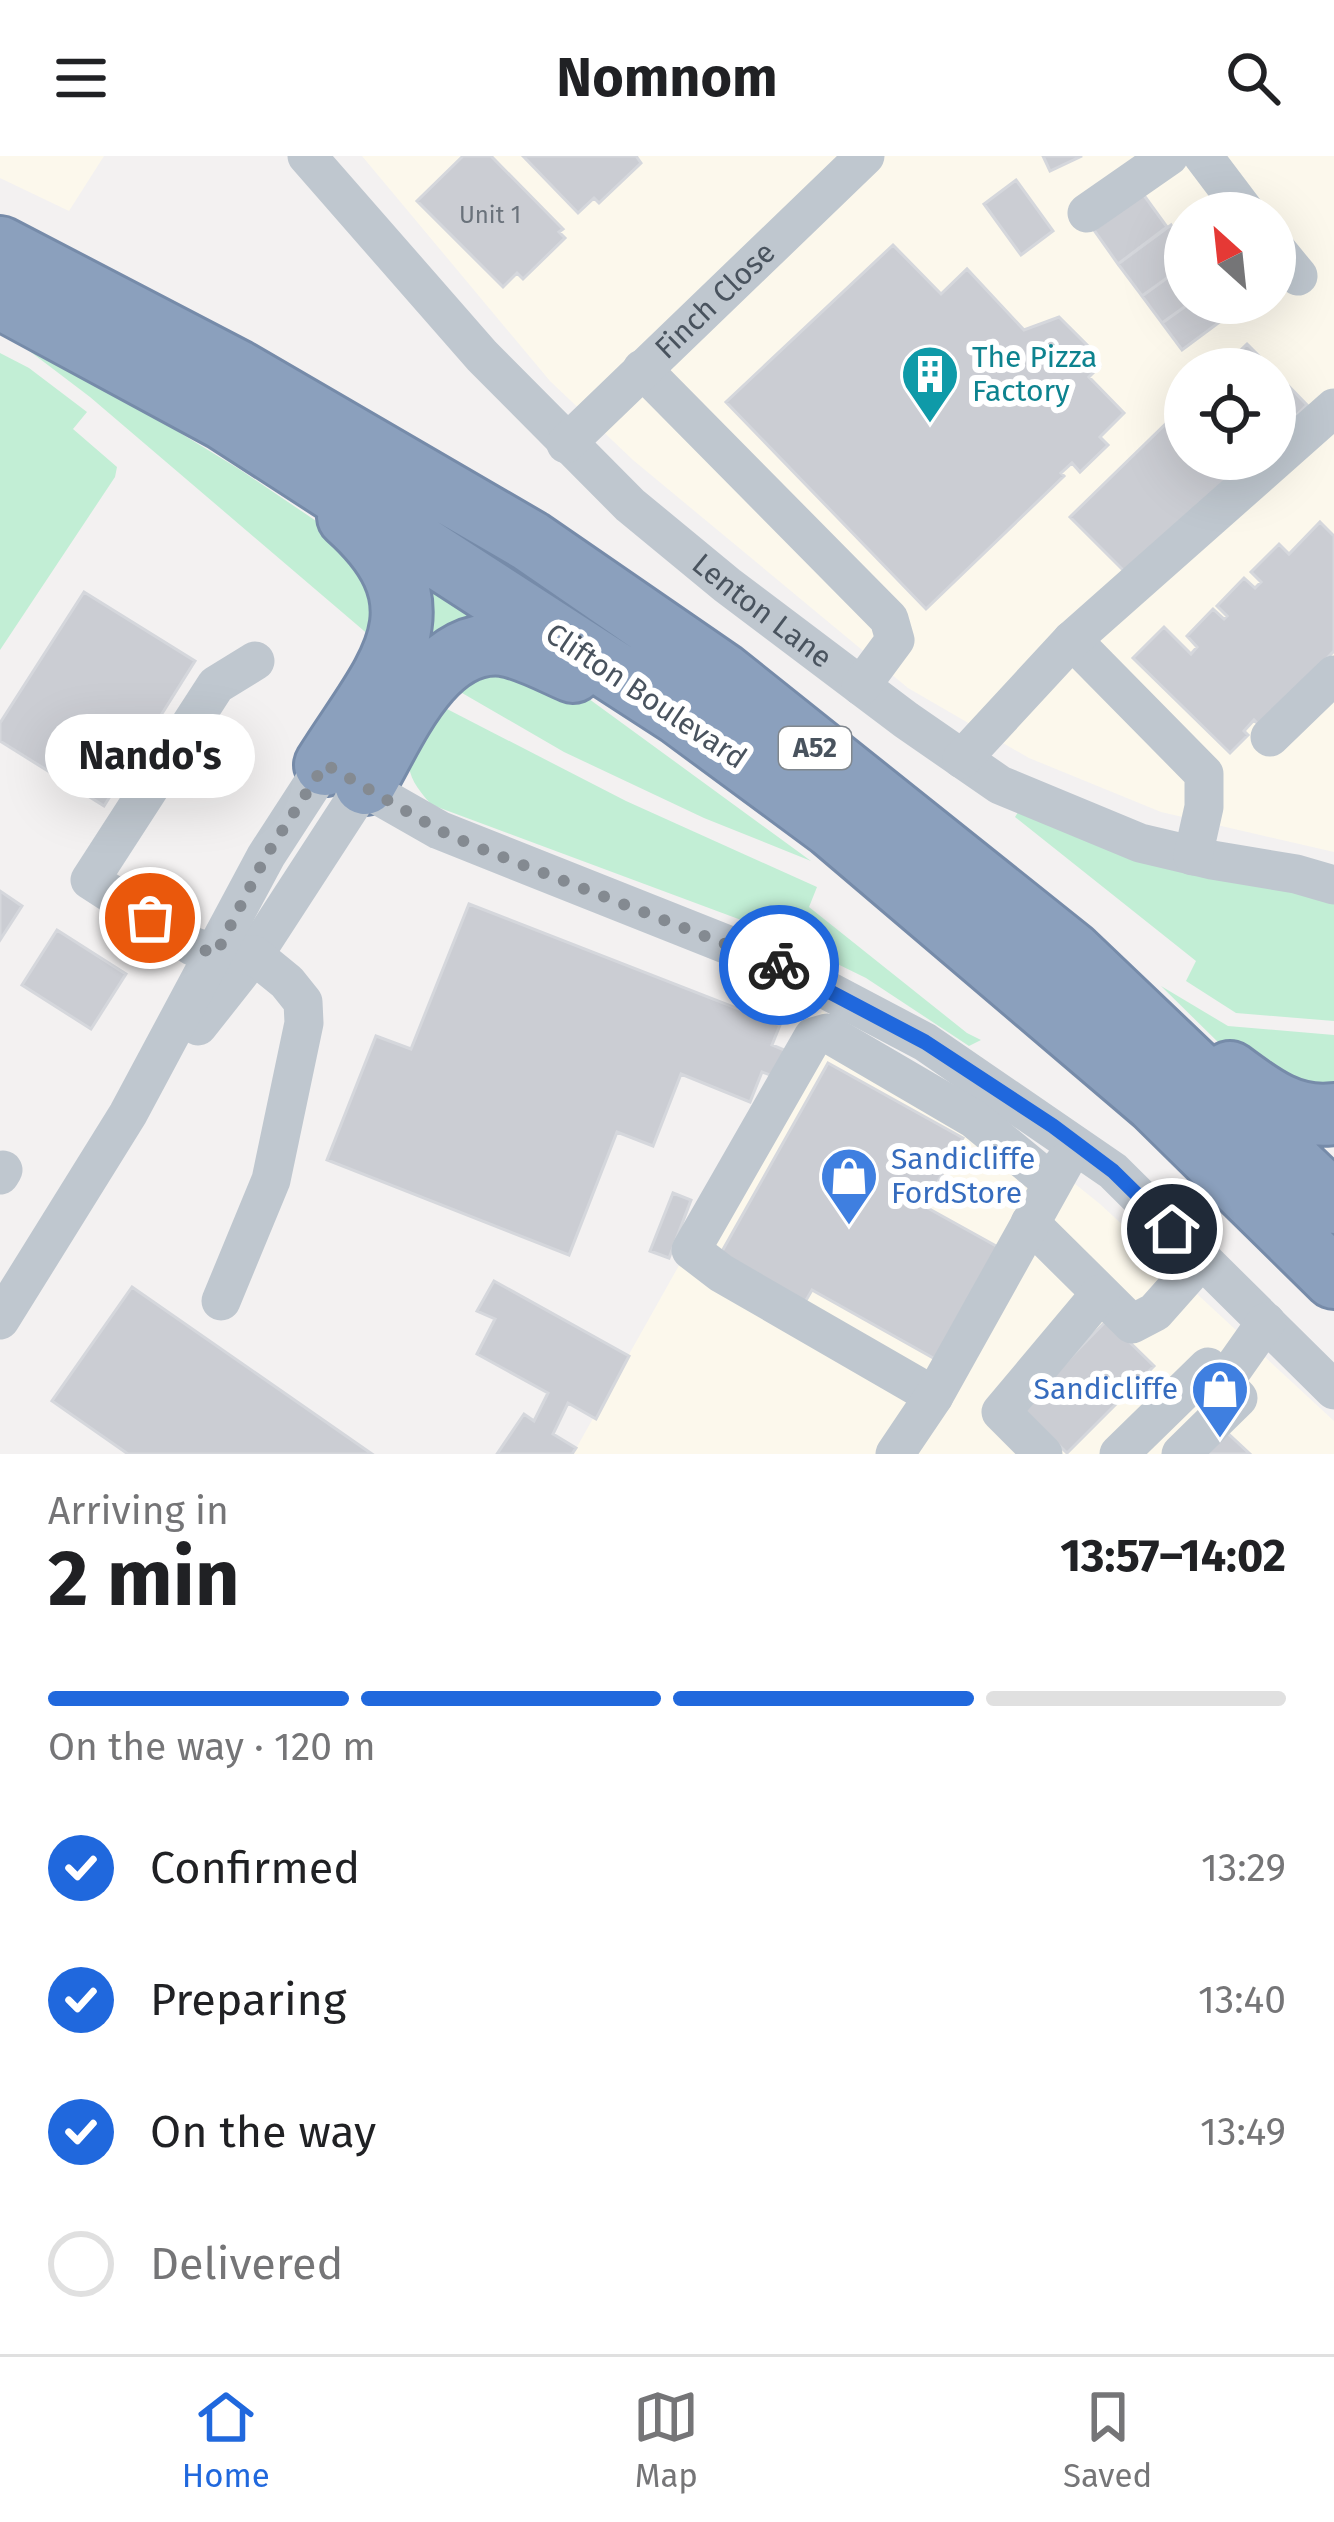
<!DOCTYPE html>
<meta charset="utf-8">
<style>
:root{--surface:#fff;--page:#f6f6f6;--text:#202124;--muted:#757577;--line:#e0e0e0;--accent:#2068dd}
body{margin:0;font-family:"Fira Sans",sans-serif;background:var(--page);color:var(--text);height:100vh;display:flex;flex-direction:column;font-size:45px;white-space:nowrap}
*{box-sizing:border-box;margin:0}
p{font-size:39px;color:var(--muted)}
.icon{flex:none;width:66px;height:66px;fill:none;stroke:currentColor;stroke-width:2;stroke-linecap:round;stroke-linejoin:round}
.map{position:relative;height:1298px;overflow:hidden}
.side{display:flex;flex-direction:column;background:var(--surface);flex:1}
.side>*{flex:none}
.needle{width:78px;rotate:333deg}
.controls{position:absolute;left:1164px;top:36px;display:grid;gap:24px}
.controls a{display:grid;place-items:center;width:132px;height:132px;border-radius:50%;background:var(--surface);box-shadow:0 12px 48px #0002;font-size:60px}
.pin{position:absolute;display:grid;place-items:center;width:102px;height:102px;color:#fff;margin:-51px;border:6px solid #fff;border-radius:50%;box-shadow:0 3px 12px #0007}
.courier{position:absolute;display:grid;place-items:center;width:120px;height:120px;margin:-60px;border:9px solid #2068dd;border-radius:50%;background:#fff;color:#222;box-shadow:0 3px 15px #0007}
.bubble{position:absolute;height:84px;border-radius:42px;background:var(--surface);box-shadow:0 12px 48px #0002;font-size:39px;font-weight:700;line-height:84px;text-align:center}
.overview em{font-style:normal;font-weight:700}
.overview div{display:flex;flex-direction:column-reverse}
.overview{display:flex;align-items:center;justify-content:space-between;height:204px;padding:0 48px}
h1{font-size:78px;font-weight:700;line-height:90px}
.bar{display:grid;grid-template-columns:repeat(4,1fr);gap:18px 12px;align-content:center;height:144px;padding:0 48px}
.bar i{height:15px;border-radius:9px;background:var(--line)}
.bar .current{background:var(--accent)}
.bar p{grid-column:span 4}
ol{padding:0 48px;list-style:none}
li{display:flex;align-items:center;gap:36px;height:132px}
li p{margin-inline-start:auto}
li .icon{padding:12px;border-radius:50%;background:var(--accent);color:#fff;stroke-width:4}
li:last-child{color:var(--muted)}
li i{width:66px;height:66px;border:6px solid var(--line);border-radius:50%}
header{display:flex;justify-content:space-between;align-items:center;height:156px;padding:0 48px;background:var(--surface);font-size:54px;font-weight:700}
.tabs{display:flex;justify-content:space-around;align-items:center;height:168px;border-top:3px solid var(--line);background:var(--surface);font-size:33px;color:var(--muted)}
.tabs a{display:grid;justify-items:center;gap:6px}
.tabs .current{color:var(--accent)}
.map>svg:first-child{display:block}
.commercial{fill:#fcf8ec;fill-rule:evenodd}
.green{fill:#c2eed5}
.building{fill:#cbcdd3;stroke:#d5d7dc;stroke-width:3}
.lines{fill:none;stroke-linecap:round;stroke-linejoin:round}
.highway-casing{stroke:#768ba9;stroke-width:66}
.minor{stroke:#bfc7cf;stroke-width:39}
.highway{stroke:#8ba0bd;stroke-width:60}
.done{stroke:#848a91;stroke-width:12;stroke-dasharray:0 21.6}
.route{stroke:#2068dd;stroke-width:15}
.labels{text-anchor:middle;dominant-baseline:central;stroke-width:12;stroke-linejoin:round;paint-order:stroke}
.number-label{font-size:24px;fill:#6a727b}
.shield{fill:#fff;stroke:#80878e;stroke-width:3}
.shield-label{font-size:27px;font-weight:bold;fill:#49535e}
.street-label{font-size:30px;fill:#49535e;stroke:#fff}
.culture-label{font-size:30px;fill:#0d838f;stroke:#fff;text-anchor:start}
.shop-label{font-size:30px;fill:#366cbe;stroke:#fff;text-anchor:start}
</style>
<header><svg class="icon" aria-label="menu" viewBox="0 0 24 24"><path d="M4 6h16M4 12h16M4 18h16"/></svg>Nomnom<svg class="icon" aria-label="search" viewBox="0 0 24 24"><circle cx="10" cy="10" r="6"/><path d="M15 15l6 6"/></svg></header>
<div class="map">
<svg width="1334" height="1298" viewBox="0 0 1334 1298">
<rect width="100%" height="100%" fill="#f3f1f1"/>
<path class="commercial" d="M0,0H104L69,55L0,22Z
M362,0H1334V696L1161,656L1029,602L908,532L633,304L550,225ZM1185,57H1275V147H1185ZM1185,213H1275V303H1185Z
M822,855L973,946L1100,1048L1334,1265V1298H573Z"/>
<path class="green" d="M11,181L74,212L239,313L331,375L377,429L370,480L90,241Z
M0,197L29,212L87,256L73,273L117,311L115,321L0,494Z
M402,397L505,467L420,509Z
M548,513L811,705L704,662L564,596L450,530L468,514Z
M447,553L626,645L817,731L809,751L967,877L981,884L969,890L866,822L768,774L432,649C390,605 412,590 447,553Z
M1024,647L1334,748V865L1236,857L1186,825L1196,805L1015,661Z
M1161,830L1228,870L1334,879V935L1317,939L1224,892Z"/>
<path class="building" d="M463,0H491L563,73L559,76L565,82L523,123L517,117L503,131L417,45Z
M523,0H636L641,7L599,47L594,42L578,57Z
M1043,0H1082L1050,15Z
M1016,24L1053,75L1021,99L984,48Z
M1143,38L1167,71L1118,108L1094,74Z
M1171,69L1185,96V109L1142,140L1118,108Z
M893,89L941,138L967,113L1024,174L1059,161L1092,194L1100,210L1089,221L1124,257L1100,281L1108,289L1080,316L1072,307L1061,317L1064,320L926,453L726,246Z
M1185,109V147H1190L1162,167L1142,140Z
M1190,147H1213L1225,162L1182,194L1162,167Z
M1247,188L1272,213H1221Z
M1275,216L1307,249L1275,280Z
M1185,249V303H1251L1130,421L1070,361Z
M1320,366L1334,380V495L1260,570L1254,564L1244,575L1248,579L1230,597L1133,502L1164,471L1191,498L1197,491L1187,480L1213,453L1224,463L1227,460L1217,450L1244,422L1255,432L1261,426L1251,416L1279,388L1289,398Z
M84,436L195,505L104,650L0,585V567Z
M0,735L22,750L0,784Z
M469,748L780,869L772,889L794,898L784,924L762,916L750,946L681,918L653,990L617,976L569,1099L327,1004L376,880L411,893Z
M57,774L126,818L91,873L22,829Z
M828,907L963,982L924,1050L998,1091L935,1203L812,1134L801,1153L716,1106Z
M673,1037L691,1044L669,1102L650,1095Z
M494,1125L629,1200L596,1263L568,1247L553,1278L576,1292L572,1298H497L524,1258L534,1265L548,1237L477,1198L495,1163L477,1155Z
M132,1131L372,1298H128L52,1245Z
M1107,1164L1154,1210L1067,1297L1021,1252Z
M1220,1270L1250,1298H1193Z"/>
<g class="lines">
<defs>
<path id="highway" d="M0,91L236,214L530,385L723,518L1072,797L1334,1047
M0,142L225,264L679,558L832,671L1155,946L1334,1122
M325,609C383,516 452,454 348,361
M365,628C394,579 432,481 503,489C525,492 552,507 573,516
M1230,916C1262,940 1292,963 1334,958"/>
</defs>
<use href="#highway" class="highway-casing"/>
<g class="minor">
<path id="s1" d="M307,0L482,200L630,349L727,429L906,564L1000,629L1140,687L1212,704L1296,718L1334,729"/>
<path d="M1203,0L1246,57"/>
<path d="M1087,57L1169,0"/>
<path d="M1275,92L1298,120"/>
<path d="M642,213L889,463L895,484L861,530"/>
<path id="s2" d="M566,288L865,0"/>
<path d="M1072,484L1204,618V651L1193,700"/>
<path d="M1270,581L1334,519"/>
<path d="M962,603L1072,484L1334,252"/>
<path d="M198,870L254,799L365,628"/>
<path d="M0,1019L3,1014"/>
<path d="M1030,1067L1132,1168L1155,1156L1202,1103"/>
<path d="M221,1145L271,1024L304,867L303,846L287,826L254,799L216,798L192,790L90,724L216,529L255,505"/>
<path d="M0,1164L128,958L266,700L325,609L439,674L781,810L925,886L1113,1015L1334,1234"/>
<path d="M1223,1227L1266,1166"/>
<path d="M934,1240L721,1117L691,1094L813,881L827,877L974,963L1052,1027"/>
<path d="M895,1298L934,1240L1064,1007"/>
<path d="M1043,1298L1001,1256L1100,1138"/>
<path d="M1119,1298L1208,1211L1238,1242L1181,1298"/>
</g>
<use href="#highway" class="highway"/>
</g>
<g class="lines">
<path class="done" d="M150,762L192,790L216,798L266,700L325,608L439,674L472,689L779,809"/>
<path class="route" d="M779,809L925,886L1053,970L1113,1015L1172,1073"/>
</g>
<defs>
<symbol id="building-pin" viewBox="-11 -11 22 30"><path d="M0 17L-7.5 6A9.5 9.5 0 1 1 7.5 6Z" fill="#0f9aa8" stroke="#fff"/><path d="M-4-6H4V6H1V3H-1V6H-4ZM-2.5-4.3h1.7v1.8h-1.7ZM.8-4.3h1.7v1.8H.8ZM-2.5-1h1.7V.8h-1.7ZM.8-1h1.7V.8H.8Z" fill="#fff"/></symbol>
<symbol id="shop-pin" viewBox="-11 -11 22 30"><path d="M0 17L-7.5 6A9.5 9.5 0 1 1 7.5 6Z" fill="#3f7fe0" stroke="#fff"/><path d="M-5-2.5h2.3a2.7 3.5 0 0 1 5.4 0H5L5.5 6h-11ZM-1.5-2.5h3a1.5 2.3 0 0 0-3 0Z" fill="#fff"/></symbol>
</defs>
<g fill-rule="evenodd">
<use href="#building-pin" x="897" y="185" width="66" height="90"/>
<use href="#shop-pin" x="816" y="987" width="66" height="90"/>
<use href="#shop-pin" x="1187" y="1200" width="66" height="90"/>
</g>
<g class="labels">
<g class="number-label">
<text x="490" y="59">Unit 1</text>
</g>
<rect class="shield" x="779" y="571" width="72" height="42" rx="9"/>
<g class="shield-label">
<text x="815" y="592">A52</text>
</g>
<g class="street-label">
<text stroke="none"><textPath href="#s2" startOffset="207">Finch Close</textPath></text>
<text stroke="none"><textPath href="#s1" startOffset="645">Lenton Lane</textPath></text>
<text transform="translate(646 540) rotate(34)">Clifton Boulevard</text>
</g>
<g class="culture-label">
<text x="972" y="201">The Pizza<tspan x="972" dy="34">Factory</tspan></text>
</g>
<g class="shop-label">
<text x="891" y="1003">Sandicliffe<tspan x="891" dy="34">FordStore</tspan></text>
<text x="1178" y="1233" text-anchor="end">Sandicliffe</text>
</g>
</g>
</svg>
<div class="controls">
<a><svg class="needle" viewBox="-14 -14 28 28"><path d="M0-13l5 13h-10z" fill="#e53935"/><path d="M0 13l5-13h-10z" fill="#757577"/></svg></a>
<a><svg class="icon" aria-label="locate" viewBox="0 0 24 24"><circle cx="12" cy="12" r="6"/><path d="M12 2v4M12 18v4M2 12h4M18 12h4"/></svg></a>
</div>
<div class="pin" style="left:150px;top:762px;background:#ea580c"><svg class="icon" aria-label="bag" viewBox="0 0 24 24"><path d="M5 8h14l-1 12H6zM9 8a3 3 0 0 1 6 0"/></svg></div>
<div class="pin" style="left:1172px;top:1073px;background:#1f2937"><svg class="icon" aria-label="home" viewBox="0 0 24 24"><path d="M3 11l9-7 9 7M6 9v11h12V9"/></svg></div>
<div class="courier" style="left:779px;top:809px"><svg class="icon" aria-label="bike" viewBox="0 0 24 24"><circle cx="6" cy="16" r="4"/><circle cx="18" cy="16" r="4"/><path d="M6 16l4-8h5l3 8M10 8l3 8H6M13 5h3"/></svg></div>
<div class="bubble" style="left:45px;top:558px;width:210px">Nando's</div>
</div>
<section class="side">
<div class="overview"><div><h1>2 min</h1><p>Arriving in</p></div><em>13:57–14:02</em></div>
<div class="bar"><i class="current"></i><i class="current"></i><i class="current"></i><i></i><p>On the way · 120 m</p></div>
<ol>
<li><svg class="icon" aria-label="check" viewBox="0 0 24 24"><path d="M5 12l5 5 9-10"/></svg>Confirmed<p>13:29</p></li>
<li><svg class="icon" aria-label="check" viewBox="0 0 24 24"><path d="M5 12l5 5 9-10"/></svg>Preparing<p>13:40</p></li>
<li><svg class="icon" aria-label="check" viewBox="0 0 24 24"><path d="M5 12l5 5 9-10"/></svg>On the way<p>13:49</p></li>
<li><i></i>Delivered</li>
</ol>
</section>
<nav class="tabs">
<a class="current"><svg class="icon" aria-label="home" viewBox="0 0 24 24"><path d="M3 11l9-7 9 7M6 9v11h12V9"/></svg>Home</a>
<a><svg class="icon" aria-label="map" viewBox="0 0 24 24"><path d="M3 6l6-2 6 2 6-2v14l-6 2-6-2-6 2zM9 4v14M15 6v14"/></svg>Map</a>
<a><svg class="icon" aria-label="saved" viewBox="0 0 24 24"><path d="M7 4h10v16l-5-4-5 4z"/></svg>Saved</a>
</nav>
